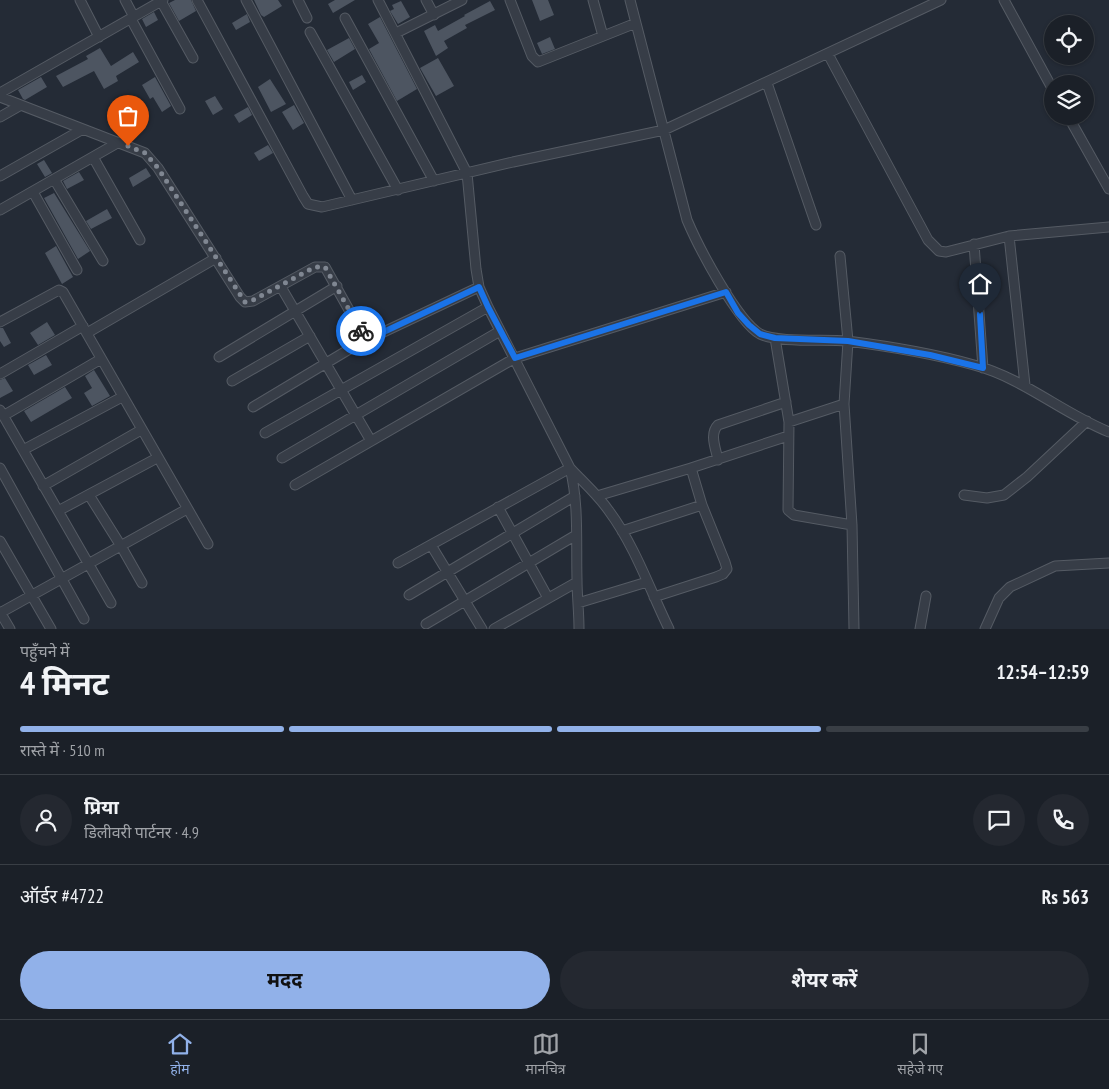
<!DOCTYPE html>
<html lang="hi">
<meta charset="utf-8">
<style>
:root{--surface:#1b2028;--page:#242830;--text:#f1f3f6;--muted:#a0a3a8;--line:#393e45;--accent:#91b1e9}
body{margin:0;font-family:"PT Sans Narrow","Noto Sans Devanagari",sans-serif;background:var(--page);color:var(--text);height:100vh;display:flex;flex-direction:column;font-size:19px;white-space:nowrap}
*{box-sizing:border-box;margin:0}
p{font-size:16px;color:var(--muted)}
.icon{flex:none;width:28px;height:28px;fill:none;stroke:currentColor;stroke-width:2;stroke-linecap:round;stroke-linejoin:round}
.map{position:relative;height:629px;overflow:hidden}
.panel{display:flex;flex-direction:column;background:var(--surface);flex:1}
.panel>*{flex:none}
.fabs{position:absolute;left:1044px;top:15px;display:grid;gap:10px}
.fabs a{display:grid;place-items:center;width:50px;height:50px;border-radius:50%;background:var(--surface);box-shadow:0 1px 4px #0004,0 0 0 1px var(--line);font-size:25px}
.pin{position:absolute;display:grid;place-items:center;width:42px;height:42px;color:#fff;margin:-51px -21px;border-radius:50% 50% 50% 0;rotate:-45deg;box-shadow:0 0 5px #0007}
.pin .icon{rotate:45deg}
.courier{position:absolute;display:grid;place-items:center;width:50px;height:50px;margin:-25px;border:4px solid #1a73e8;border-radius:50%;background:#fff;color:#222;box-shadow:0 1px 6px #0007}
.overview em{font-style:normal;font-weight:700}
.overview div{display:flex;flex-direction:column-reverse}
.overview{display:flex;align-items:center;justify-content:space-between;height:85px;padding:0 20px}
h1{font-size:32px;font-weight:700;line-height:38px}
.bar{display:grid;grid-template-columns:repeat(4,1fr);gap:8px 5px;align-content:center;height:60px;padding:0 20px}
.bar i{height:6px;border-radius:4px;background:var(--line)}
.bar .active{background:var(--accent)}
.bar p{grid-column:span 4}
.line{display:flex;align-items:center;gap:12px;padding:0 20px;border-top:1px solid var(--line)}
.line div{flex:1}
.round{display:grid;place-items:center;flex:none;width:52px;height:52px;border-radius:26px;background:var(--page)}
.button{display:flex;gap:10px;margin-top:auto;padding:10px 20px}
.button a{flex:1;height:58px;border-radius:30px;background:var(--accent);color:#111;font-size:20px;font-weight:700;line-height:58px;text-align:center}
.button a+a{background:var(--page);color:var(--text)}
.menu{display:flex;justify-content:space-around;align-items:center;height:70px;border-top:1px solid var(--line);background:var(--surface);font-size:14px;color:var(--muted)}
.menu a{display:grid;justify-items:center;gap:2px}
.menu .active{color:var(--accent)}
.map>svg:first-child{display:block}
.building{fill:#4d5561}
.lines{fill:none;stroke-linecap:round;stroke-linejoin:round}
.minor-casing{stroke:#555b64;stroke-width:11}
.minor{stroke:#373d47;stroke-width:9}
.done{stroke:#808792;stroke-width:5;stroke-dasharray:0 9}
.route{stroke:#1a73e8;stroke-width:6}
</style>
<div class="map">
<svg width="1109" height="629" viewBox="0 0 1109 629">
<rect width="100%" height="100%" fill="#242b36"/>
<path class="building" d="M175,0H191L196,11L179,21L169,3Z
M254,0H278L282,6L264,17L261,15Z
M335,0H355L333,13L328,4Z
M532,0H548L554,15L540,21Z
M401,1L410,17L398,24L390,11L394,9L392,5Z
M490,1L495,10L465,25L467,28L444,41L448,48L436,56L424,31L435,25L438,31L465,16L464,15Z
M154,12L158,20L146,27L142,19Z
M247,14L250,22L236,30L232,23Z
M380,17L417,89L397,101L369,49L379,43L368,24Z
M550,37L555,49L542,54L537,43Z
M349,38L355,49L334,62L327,50Z
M100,48L111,66L133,52L139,62L116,76L118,81L104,89L94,71L63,87L56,76L88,59L86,56Z
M438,58L454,86L436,96L420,68Z
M362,75L366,82L353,90L349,82Z
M41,77L47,87L25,100L23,99L18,90Z
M155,77L171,106L162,112L153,97L150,99L142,85Z
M270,79L286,104L271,112L258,87Z
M215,96L223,109L213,115L205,101Z
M294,105L304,123L293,130L282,112Z
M248,107L252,115L239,123L234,115Z
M268,145L273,153L259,161L254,153Z
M44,160L52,173L45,177L37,164Z
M146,168L151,176L133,187L129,178Z
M79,172L84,180L67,189L63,181Z
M51,188L90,251L78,259L44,198L54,193Z
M107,209L112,218L91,229L86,221Z
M56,246L73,277L62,284L45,253Z
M47,322L55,335L38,345L30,333Z
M0,328H3L11,343L4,347L0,341Z
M46,355L52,365L34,375L28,365Z
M94,370L110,396L92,406L84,393L92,388L85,376Z
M5,378L13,391L0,398V380Z
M65,387L72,398L31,422L24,411Z"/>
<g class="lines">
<defs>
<path id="minor" d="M80,0L99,37
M125,0L134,17
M197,0L303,196L308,204L322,207L513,162L664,130L941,0
M246,0L352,200
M298,0L307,18
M378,0L467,173L476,269L479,287L488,307L570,468C579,504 576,542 577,579C577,596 579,612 579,629
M426,0L434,15
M510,0L532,56L538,62L636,23
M593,0L603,36
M630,0L687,220C698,246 737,321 760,334C778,343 825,339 847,341C887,346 935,354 974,365C1023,378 1062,413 1109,432
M1004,0L1052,88
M161,1L193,58
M345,18L434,181
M131,19L180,109
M310,32L398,190
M396,33L462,0
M828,54L928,240L939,251L946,252L1009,236L1109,227
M767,83L816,225
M0,93L163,0
M0,97L145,153L158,168L240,297L245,302L253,301L315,267H325L363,335L368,338L373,337L479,287
M1068,116L1109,189
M0,117L21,105
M93,157L140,240
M0,176L83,129
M54,179L103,261
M33,192L77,270
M0,210L119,142
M1009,236L1025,385
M974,244L983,368
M840,256L848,341L844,404L852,525L854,629
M281,287L371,441
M0,322L59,290L63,292L208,544
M87,333L216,258
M775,338L789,422L788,510L794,515L852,525
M219,357L337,286
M0,374L83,326
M232,381L310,336
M253,407L368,338
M0,410L111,603
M3,416L101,359
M789,422L844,404
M265,433L488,307
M23,450L122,397
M282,458L500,331
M718,460C716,449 709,434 718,425L786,402
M0,468L84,619
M691,468L788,436
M295,485L515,358L726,292
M43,486L141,430
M89,495L121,546L142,583
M964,495L987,498L1004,495L1027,477L1087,421
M597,496L691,468L702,505L725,562L727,569L723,574L716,577L654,597
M498,507L548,598
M58,511L157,458
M622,531L702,505
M0,541L51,629
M431,545L482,629
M398,563L570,468C583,482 598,495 609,511C635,546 650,590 669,629
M409,595L575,496
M578,603L647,582
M0,612L10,629
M0,613L187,509
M426,624L576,535
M494,629L577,582
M920,629L926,596
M985,629L999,598L1010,587L1055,566L1109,563"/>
</defs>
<use href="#minor" class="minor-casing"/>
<use href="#minor" class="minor"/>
</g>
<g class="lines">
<path class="done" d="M128,146L145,153L158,168L245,302L253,300L315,267H325L361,331"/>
<path class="route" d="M361,331L368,338L373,337L479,287L488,307L515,358L726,292L738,313L749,325L760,334L775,338L848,341L930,355L983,368L980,314"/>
</g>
</svg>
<div class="fabs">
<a><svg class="icon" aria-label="locate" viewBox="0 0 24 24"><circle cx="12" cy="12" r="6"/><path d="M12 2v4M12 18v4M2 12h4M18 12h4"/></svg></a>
<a><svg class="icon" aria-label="layers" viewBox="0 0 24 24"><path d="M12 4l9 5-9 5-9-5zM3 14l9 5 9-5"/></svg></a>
</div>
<div class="pin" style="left:128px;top:146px;background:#ea580c"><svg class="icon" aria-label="bag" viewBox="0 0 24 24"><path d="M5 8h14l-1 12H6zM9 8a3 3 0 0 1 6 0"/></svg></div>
<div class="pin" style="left:980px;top:314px;background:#1f2937"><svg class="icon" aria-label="home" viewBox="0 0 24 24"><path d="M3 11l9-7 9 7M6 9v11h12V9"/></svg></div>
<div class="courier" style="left:361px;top:331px"><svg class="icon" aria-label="bike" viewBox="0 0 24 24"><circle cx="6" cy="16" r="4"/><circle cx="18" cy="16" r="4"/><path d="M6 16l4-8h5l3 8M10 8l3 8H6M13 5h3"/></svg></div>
</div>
<section class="panel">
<div class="overview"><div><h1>4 मिनट</h1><p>पहुँचने में</p></div><em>12:54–12:59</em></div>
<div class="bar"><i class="active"></i><i class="active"></i><i class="active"></i><i></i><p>रास्ते में · 510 m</p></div>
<div class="line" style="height:90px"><a class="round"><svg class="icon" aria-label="person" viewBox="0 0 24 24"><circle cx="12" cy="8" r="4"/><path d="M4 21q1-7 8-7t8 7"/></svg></a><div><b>प्रिया</b><p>डिलीवरी पार्टनर · 4.9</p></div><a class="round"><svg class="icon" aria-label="chat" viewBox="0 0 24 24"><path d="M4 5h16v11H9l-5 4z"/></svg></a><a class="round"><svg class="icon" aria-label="phone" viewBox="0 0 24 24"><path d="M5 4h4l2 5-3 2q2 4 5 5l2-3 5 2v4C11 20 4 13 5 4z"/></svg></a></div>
<div class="line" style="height:65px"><div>ऑर्डर #4722</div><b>Rs 563</b></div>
<div class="button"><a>मदद</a><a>शेयर करें</a></div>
</section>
<nav class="menu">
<a class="active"><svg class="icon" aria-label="home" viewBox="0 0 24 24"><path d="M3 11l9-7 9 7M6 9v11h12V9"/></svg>होम</a>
<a><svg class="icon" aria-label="map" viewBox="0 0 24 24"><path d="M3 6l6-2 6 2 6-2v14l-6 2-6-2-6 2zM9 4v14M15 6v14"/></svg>मानचित्र</a>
<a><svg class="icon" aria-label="saved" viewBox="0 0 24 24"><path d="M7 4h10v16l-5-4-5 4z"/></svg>सहेजे गए</a>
</nav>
